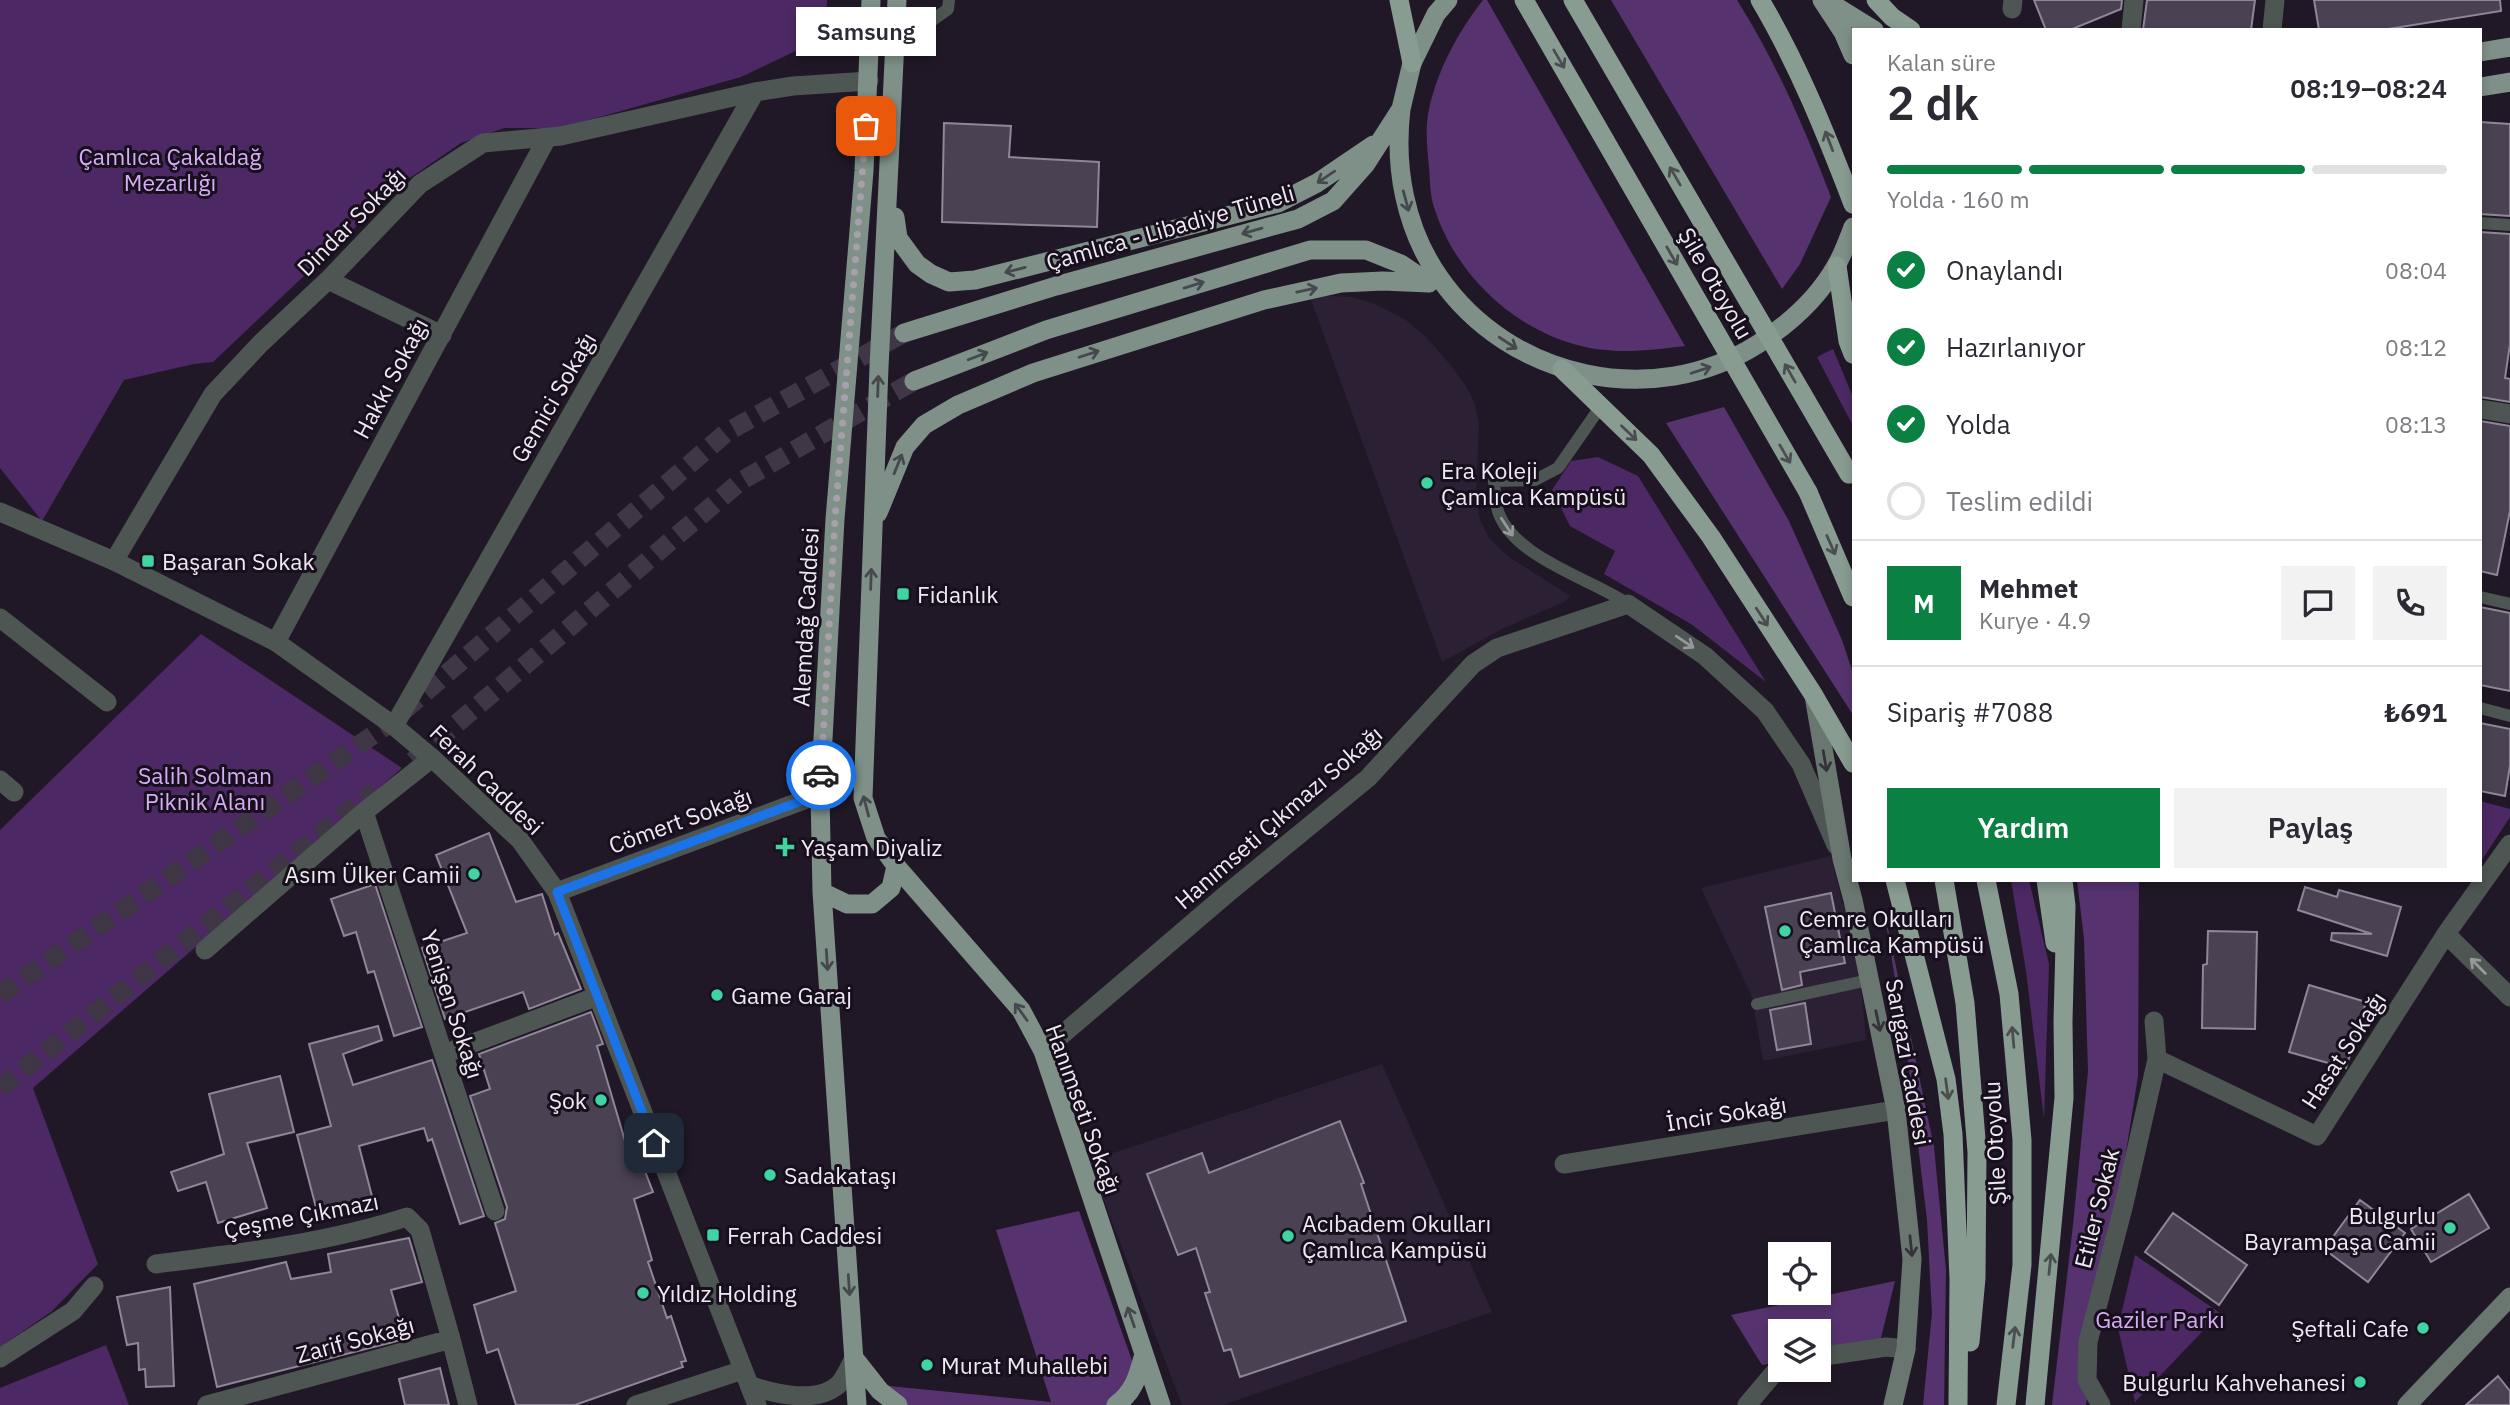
<!DOCTYPE html>
<html lang="tr">
<meta charset="utf-8">
<style>
:root{--surface:#fff;--page:#f2f2f3;--text:#2b2b33;--muted:#7c7c81;--line:#e1e1e2;--accent:#0b8043}
body{margin:0;font-family:"IBM Plex Sans",sans-serif;background:var(--page);color:var(--text);height:100vh;display:flex;flex-direction:column;font-size:26px;white-space:nowrap}
*{box-sizing:border-box;margin:0}
p{font-size:23px;color:var(--muted)}
.icon{flex:none;width:38px;height:38px;fill:none;stroke:currentColor;stroke-width:2;stroke-linecap:round;stroke-linejoin:round}
.map{position:relative;flex:1;overflow:hidden}
.sheet{position:absolute;left:1852px;top:28px;width:630px;height:854px;display:flex;flex-direction:column;background:var(--surface);border-radius:0px;box-shadow:0 4px 10px #0003}
.sheet>*{flex:none}
.buttons{position:absolute;left:1768px;top:1242px;display:grid;gap:14px}
.buttons a{display:grid;place-items:center;width:63px;height:63px;border-radius:0px;background:var(--surface);box-shadow:0 4px 10px #0003;font-size:35px}
.pin{position:absolute;display:grid;place-items:center;width:60px;height:60px;color:#fff;margin:-30px;border-radius:14px;box-shadow:0 4px 10px #0006}
.courier{position:absolute;display:grid;place-items:center;width:70px;height:70px;margin:-35px;border:5px solid #1a73e8;border-radius:50%;background:#fff;color:#222;box-shadow:0 2px 9px #0007}
.bubble{position:absolute;height:49px;border-radius:0px;background:var(--surface);box-shadow:0 4px 10px #0003;font-size:23px;font-weight:600;line-height:49px;text-align:center}
.overview em{font-style:normal;font-weight:600}
.overview div{display:flex;flex-direction:column-reverse}
.overview{display:flex;align-items:center;justify-content:space-between;height:119px;padding:0 35px}
h1{font-size:46px;font-weight:600;line-height:52px}
.bar{display:grid;grid-template-columns:repeat(4,1fr);gap:10px 7px;align-content:center;height:84px;padding:0 35px}
.bar i{height:9px;border-radius:5px;background:var(--line)}
.bar .selected{background:var(--accent)}
.bar p{grid-column:span 4}
.line{display:flex;align-items:center;gap:18px;padding:0 35px;border-top:2px solid var(--line)}
.line div{flex:1}
.round{display:grid;place-items:center;flex:none;width:74px;height:74px;border-radius:0px;background:var(--page)}
ol{padding:0 35px;list-style:none}
li{display:flex;align-items:center;gap:21px;height:77px}
li p{margin-inline-start:auto}
li .icon{padding:7px;border-radius:50%;background:var(--accent);color:#fff;stroke-width:4}
li:last-child{color:var(--muted)}
li i{width:38px;height:38px;border:4px solid var(--line);border-radius:50%}
.action{display:flex;gap:14px;margin-top:auto;padding:14px 35px}
.action a{flex:1;height:80px;border-radius:0px;background:var(--accent);color:#fff;font-size:28px;font-weight:600;line-height:80px;text-align:center}
.action a+a{background:var(--page);color:var(--text)}
.map>svg:first-child{display:block}
.built{fill:#2c2134}
.green{fill:#4c2964}
.forest{fill:#56336f}
.building{fill:#4a4252;stroke:#8f8698;stroke-width:2}
.lines{fill:none;stroke-linecap:round;stroke-linejoin:round}
.primary-tunnel{stroke:#3f3745;stroke-width:19;stroke-dasharray:19 10;stroke-linecap:butt}
.service{stroke:#4d5652;stroke-width:12}
.minor{stroke:#4d5652;stroke-width:19}
.tertiary{stroke:#4d5652;stroke-width:19}
.secondary{stroke:#697770;stroke-width:19}
.primary{stroke:#7e9088;stroke-width:19}
.trunk{stroke:#889c92;stroke-width:19}
.trunk-bridge{stroke:#889c92;stroke-width:19}
.oneway{stroke:#4a4e51}
.oneway2{stroke:#45494d}
.oneway3{stroke:#96989a}
.oneway4{stroke:#343339}
.done{stroke:#a7a0ab;stroke-width:7;stroke-dasharray:0 12.6}
.route{stroke:#1a73e8;stroke-width:9}
.poi-dot{fill:#3fd4a2;stroke:#170f1c;stroke-width:2.5}
.labels{text-anchor:middle;dominant-baseline:central;stroke-width:6;stroke-linejoin:round;paint-order:stroke}
.park-label{font-size:23px;fill:#d5adf5;stroke:#170f1c}
.street-label{font-size:23px;fill:#efe9f3;stroke:#170f1c}
.poi-label{font-size:23px;fill:#efe9f3;stroke:#170f1c;text-anchor:start}
</style>
<div class="map">
<svg width="2510" height="1405" viewBox="0 0 2510 1405">
<rect width="100%" height="100%" fill="#201826"/>
<path class="built" d="M1326,296L1352,297L1375,304L1406,320L1426,337L1448,362L1466,386L1475,404L1479,425L1476,496L1480,520L1489,538L1509,557L1570,596L1566,601L1504,628L1442,662L1310,297Z
M1831,856L1860,974L1866,1040L1763,1061L1752,997L1701,888Z
M1382,1064L1492,1312L1223,1405H1182L1089,1161Z"/>
<path class="green" d="M0,0H827L825,37L741,77L561,128H504L461,143L401,184L213,362L194,364L124,380L42,521L0,468Z
M1833,349L1853,397V426L1817,357Z
M1598,457L1638,476L1766,682L1691,624L1604,574L1615,551L1570,526L1552,490L1571,461Z
M201,634L402,768L33,1088L98,1264L51,1312L0,1347V830Z
M2480,801L2510,809V817L2480,863Z
M2011,880H2029L2049,964L2044,1119L2026,971Z
M2135,1255L2220,1313L2135,1402L2118,1328Z
M106,1345L129,1405H0V1388Z"/>
<path class="forest" d="M1483,0H1487L1685,346C1651,350 1625,354 1590,348C1517,334 1454,275 1433,204C1430,193 1430,179 1429,167C1427,148 1425,127 1429,109C1438,69 1458,32 1483,0Z
M1611,0H1737C1776,62 1805,129 1831,197L1800,264L1782,289Z
M1724,407L1789,521L1842,640L1853,673V715L1666,423Z
M2077,880H2139L2138,1076L2086,1405H2052L2073,1225L2088,1071L2084,939Z
M1883,905L1934,1147L1946,1270L1944,1405H1923L1932,1313L1927,1220L1907,1053Z
M1079,1211L1140,1383L1116,1405H893L889,1386L1051,1402L996,1230Z
M1895,1281L1879,1346L1818,1356V1332H1780V1362L1762,1365L1731,1315Z"/>
<path class="building" d="M2034,0H2122L2121,9L2070,30H2046Z
M2147,0H2255L2251,30H2143Z
M2314,0H2500L2501,11L2382,30H2319Z
M2480,122L2510,124V216L2480,214Z
M944,123L1011,126L1009,157L1099,162L1097,227L942,222Z
M2480,232L2510,234V344L2505,378L2510,379V402L2480,397Z
M2480,421L2510,426V511L2497,575L2480,571Z
M2480,607L2510,613V691L2480,685Z
M2480,723L2510,729V766L2505,796L2480,791Z
M489,833L516,902L542,894L555,935L558,933L581,989L529,1009L523,992L445,1019L422,948L467,933L436,855Z
M375,884L422,1027L394,1036L374,971L368,973L356,932L344,936L331,899Z
M2305,887L2337,897L2339,890L2401,907L2387,956L2331,940L2332,933L2372,934L2298,910Z
M1831,893L1845,963L1800,972L1802,985L1782,990L1765,907Z
M2208,931L2257,932L2255,1029L2202,1028L2203,965L2207,964Z
M2309,985L2366,1002L2346,1068L2289,1052Z
M1805,1003L1811,1044L1777,1050L1770,1010Z
M591,1012L603,1044L597,1046L628,1151L636,1148L653,1192L634,1199L652,1260L648,1262L667,1318L671,1316L686,1361L681,1362L683,1367L575,1405H516L498,1349L487,1353L474,1305L516,1291L495,1223L505,1219L507,1207L470,1096L490,1089L479,1054Z
M378,1026L382,1040L343,1054L353,1085L432,1060L484,1216L460,1224L432,1139L428,1141L424,1128L359,1146L374,1204L319,1219L297,1135L331,1126L309,1044Z
M280,1076L294,1132L247,1143L267,1208L218,1223L206,1182L178,1191L171,1172L224,1154L209,1094Z
M1340,1121L1364,1183L1361,1184L1406,1321L1240,1377L1231,1349L1224,1351L1205,1293L1210,1292L1196,1248L1178,1255L1147,1174L1202,1153L1209,1173Z
M2469,1194L2489,1228L2431,1262L2411,1229Z
M2360,1200L2405,1233L2368,1282L2324,1249Z
M2173,1213L2247,1265L2219,1305L2145,1252Z
M409,1238L422,1282L391,1290L405,1339L217,1387L194,1284L286,1262L291,1279L331,1272L328,1254Z
M170,1287L174,1386L146,1387L145,1369L139,1370L138,1343L127,1345L117,1297Z
M440,1368L449,1405H405L399,1379Z
M2498,1376L2510,1391V1405H2466Z"/>
<g class="lines">
<path class="primary-tunnel" d="M413,761L741,481L914,381
M0,995L386,726L727,432L904,333
M0,1088L375,791"/>
<path class="service" d="M895,47L948,9L949,0
M2480,223L2510,225
M1601,406L1558,468L1535,480L1494,481C1495,492 1495,504 1499,514C1516,558 1591,579 1628,604
M2480,597L2510,604
M2480,708L2510,716
M1757,1004L1869,980"/>
<path class="minor" d="M2012,9L2013,0
M2131,30L2134,0
M328,280L442,335
M2480,409L2510,414
M114,561L213,394L261,343L328,280L420,184L483,143L561,136L755,92L793,86L869,81
M0,618L107,702
M276,642L547,138
M394,726L755,92
M0,780L14,792
M364,812L495,1211
M557,892L820,794
M2446,934L2510,997
M205,950L364,812L432,758
M1043,1051L1229,892L1368,778L1473,664L1497,648L1628,604L1705,656L1765,711L1801,764L1836,845
M444,1054L598,996
M2157,1059L2317,1136L2446,934L2510,844
M1564,1164L1896,1110
M156,1264C241,1253 326,1243 407,1217L420,1230L451,1339
M0,1358L73,1311L94,1286
M207,1405L451,1339L468,1405
M636,1405L743,1370
M2101,1405L2087,1380L2088,1342L2124,1204L2157,1059L2154,1021"/>
<path class="tertiary" d="M2272,30L2275,0
M0,512L114,561L276,642L394,726L432,758L520,840L557,892L757,1405
M1818,1357L1886,1347L1906,1349
M749,1385C774,1394 819,1405 840,1383C846,1376 850,1366 854,1358
M1747,1405L1780,1366"/>
<path class="secondary" d="M1814,696L1842,859L1853,900L1896,1110L1912,1259L1906,1349L1893,1405
M2407,1405L2510,1297"/>
<path class="primary" d="M897,0L879,367L863,798L876,838L896,866L1021,1010L1043,1051L1161,1405
M1822,0L1843,32L1853,55
M1827,1L1874,30
M2480,52L2510,47
M2480,87L2510,82
M1401,109C1394,167 1405,228 1439,277C1509,379 1653,411 1758,344C1789,324 1818,298 1836,266C1843,254 1848,240 1853,227
M895,217L898,238L917,264L931,274L949,282L975,280L1278,203L1317,183L1373,145
M904,333L1056,286L1298,219L1333,201L1365,165L1401,109L1412,63L1436,14L1448,0
M914,381L1046,330L1310,250H1366L1401,264L1429,283
M878,513L905,447L924,425L958,405L1033,373L1264,300L1341,283L1383,281L1429,283
M822,892L847,904H872L891,888L896,866
M854,1358L880,1391L898,1405
M857,1405L822,892L820,794L835,519L864,171L871,0
M1116,1405C1134,1392 1138,1376 1144,1354"/>
<path class="trunk" d="M1399,0L1412,63
M1760,0C1798,64 1826,134 1853,204
M1876,0L1892,17L1911,30
M1837,266L1848,341L1853,354
M1562,369L1651,455L1711,537L1813,694L1853,763
M1808,492L1853,597
M1895,880L1946,1079L1953,1134L1959,1279L1958,1405
M1944,880L1965,1003L1977,1152L1976,1278L1970,1342
M1986,880L2009,994L2022,1140V1265L2006,1405
M2046,880L2055,943
M2035,1405L2064,1098L2063,1021L2066,906L2063,880"/>
<path class="trunk-bridge" d="M1524,0L1808,492
M1573,0L1849,474"/>
</g>
<defs><path id="oneway-shaft" d="M-6 0H5M1.5-3L5.5 0L1.5 3" fill="none" stroke-width="1.6" stroke-linecap="round" stroke-linejoin="round" transform="scale(1.75)"/></defs>
<g class="oneway">
<use href="#oneway-shaft" transform="translate(1559 59) rotate(60)"/>
<use href="#oneway-shaft" transform="translate(1829 141) rotate(-111)"/>
<use href="#oneway-shaft" transform="translate(1675 176) rotate(-120)"/>
<use href="#oneway-shaft" transform="translate(1672 256) rotate(60)"/>
<use href="#oneway-shaft" transform="translate(1790 373) rotate(-120)"/>
<use href="#oneway-shaft" transform="translate(1629 433) rotate(44)"/>
<use href="#oneway-shaft" transform="translate(1785 454) rotate(60)"/>
<use href="#oneway-shaft" transform="translate(1831 545) rotate(66)"/>
<use href="#oneway-shaft" transform="translate(1762 617) rotate(57)"/>
<use href="#oneway-shaft" transform="translate(2013 1037) rotate(-95)"/>
<use href="#oneway-shaft" transform="translate(1947 1089) rotate(82)"/>
<use href="#oneway-shaft" transform="translate(2050 1264) rotate(-84)"/>
<use href="#oneway-shaft" transform="translate(2014 1337) rotate(-83)"/>
</g>
<g class="oneway2">
<use href="#oneway-shaft" transform="translate(1326 177) rotate(146)"/>
<use href="#oneway-shaft" transform="translate(1406 201) rotate(75)"/>
<use href="#oneway-shaft" transform="translate(1252 231) rotate(164)"/>
<use href="#oneway-shaft" transform="translate(1015 270) rotate(166)"/>
<use href="#oneway-shaft" transform="translate(1194 285) rotate(-17)"/>
<use href="#oneway-shaft" transform="translate(1307 290) rotate(-12)"/>
<use href="#oneway-shaft" transform="translate(1508 343) rotate(33)"/>
<use href="#oneway-shaft" transform="translate(1089 354) rotate(-18)"/>
<use href="#oneway-shaft" transform="translate(978 356) rotate(-21)"/>
<use href="#oneway-shaft" transform="translate(1701 370) rotate(-18)"/>
<use href="#oneway-shaft" transform="translate(878 386) rotate(-88)"/>
<use href="#oneway-shaft" transform="translate(898 464) rotate(-68)"/>
<use href="#oneway-shaft" transform="translate(871 579) rotate(-88)"/>
<use href="#oneway-shaft" transform="translate(866 806) rotate(-105)"/>
<use href="#oneway-shaft" transform="translate(827 960) rotate(86)"/>
<use href="#oneway-shaft" transform="translate(1021 1012) rotate(-126)"/>
<use href="#oneway-shaft" transform="translate(849 1285) rotate(86)"/>
<use href="#oneway-shaft" transform="translate(1131 1317) rotate(-109)"/>
</g>
<g class="oneway3">
<use href="#oneway-shaft" transform="translate(1507 527) rotate(57)"/>
<use href="#oneway-shaft" transform="translate(1685 642) rotate(34)"/>
<use href="#oneway-shaft" transform="translate(2478 966) rotate(-135)"/>
</g>
<g class="oneway4">
<use href="#oneway-shaft" transform="translate(1825 761) rotate(80)"/>
<use href="#oneway-shaft" transform="translate(1878 1021) rotate(78)"/>
<use href="#oneway-shaft" transform="translate(1911 1246) rotate(84)"/>
</g>
<g class="lines">
<path class="done" d="M821,775L835,519L866,126"/>
<path class="route" d="M654,1143L557,892L820,794L821,775"/>
</g>
<g class="poi-dot">
<circle cx="1427" cy="483" r="7"/>
<rect x="141" y="554" width="14" height="14" rx="3.5"/>
<rect x="896" y="587" width="14" height="14" rx="3.5"/>
<path d="M781.5 836.5h7v7h7v7h-7v7h-7v-7h-7v-7h7z"/>
<circle cx="474" cy="874" r="7"/>
<circle cx="1785" cy="931" r="7"/>
<circle cx="717" cy="995" r="7"/>
<circle cx="601" cy="1100" r="7"/>
<circle cx="770" cy="1175" r="7"/>
<circle cx="2450" cy="1228" r="7"/>
<rect x="706" y="1228" width="14" height="14" rx="3.5"/>
<circle cx="1288" cy="1236" r="7"/>
<circle cx="643" cy="1293" r="7"/>
<circle cx="2423" cy="1328" r="7"/>
<circle cx="927" cy="1365" r="7"/>
<circle cx="2360" cy="1382" r="7"/>
</g>
<g class="labels">
<g class="park-label">
<text x="170" y="156">Çamlıca Çakaldağ<tspan x="170" dy="26">Mezarlığı</tspan></text>
<text x="205" y="775">Salih Solman<tspan x="205" dy="26">Piknik Alanı</tspan></text>
<text x="2160" y="1319">Gaziler Parkı</text>
</g>
<g class="street-label">
<text transform="translate(351 221) rotate(-45)">Dindar Sokağı</text>
<text transform="translate(1170 227) rotate(-16)">Çamlıca - Libadiye Tüneli</text>
<text transform="translate(1716 283) rotate(60)">Şile Otoyolu</text>
<text transform="translate(390 378) rotate(-62)">Hakkı Sokağı</text>
<text transform="translate(553 397) rotate(-60)">Gemici Sokağı</text>
<text transform="translate(805 617) rotate(-87)">Alemdağ Caddesi</text>
<text transform="translate(487 779) rotate(44)">Ferah Caddesi</text>
<text transform="translate(1278 817) rotate(-41)">Hanımseti Çıkmazı Sokağı</text>
<text transform="translate(680 820) rotate(-20)">Cömert Sokağı</text>
<text transform="translate(453 1004) rotate(72)">Yenişen Sokağı</text>
<text transform="translate(2343 1050) rotate(-57)">Hasat Sokağı</text>
<text transform="translate(1909 1062) rotate(80)">Sarıgazi Caddesi</text>
<text transform="translate(1084 1109) rotate(70)">Hanımseti Sokağı</text>
<text transform="translate(1726 1113) rotate(-9)">İncir Sokağı</text>
<text transform="translate(1994 1143) rotate(-93)">Şile Otoyolu</text>
<text transform="translate(2096 1208) rotate(-76)">Etiler Sokak</text>
<text transform="translate(301 1215) rotate(-11)">Çeşme Çıkmazı</text>
<text transform="translate(355 1339) rotate(-15)">Zarif Sokağı</text>
</g>
<g class="poi-label">
<text x="1441" y="470">Era Koleji<tspan x="1441" dy="26">Çamlıca Kampüsü</tspan></text>
<text x="162" y="561">Başaran Sokak</text>
<text x="917" y="594">Fidanlık</text>
<text x="801" y="847">Yaşam Diyaliz</text>
<text x="460" y="874" text-anchor="end">Asım Ülker Camii</text>
<text x="1799" y="918">Cemre Okulları<tspan x="1799" dy="26">Çamlıca Kampüsü</tspan></text>
<text x="731" y="995">Game Garaj</text>
<text x="587" y="1100" text-anchor="end">Şok</text>
<text x="784" y="1175">Sadakataşı</text>
<text x="2436" y="1215" text-anchor="end">Bulgurlu<tspan x="2436" dy="26">Bayrampaşa Camii</tspan></text>
<text x="1302" y="1223">Acıbadem Okulları<tspan x="1302" dy="26">Çamlıca Kampüsü</tspan></text>
<text x="727" y="1235">Ferrah Caddesi</text>
<text x="657" y="1293">Yıldız Holding</text>
<text x="2409" y="1328" text-anchor="end">Şeftali Cafe</text>
<text x="941" y="1365">Murat Muhallebi</text>
<text x="2346" y="1382" text-anchor="end">Bulgurlu Kahvehanesi</text>
</g>
</g>
</svg>
<div class="buttons">
<a><svg class="icon" aria-label="locate" viewBox="0 0 24 24"><circle cx="12" cy="12" r="6"/><path d="M12 2v4M12 18v4M2 12h4M18 12h4"/></svg></a>
<a><svg class="icon" aria-label="layers" viewBox="0 0 24 24"><path d="M12 4l9 5-9 5-9-5zM3 14l9 5 9-5"/></svg></a>
</div>
<div class="pin" style="left:866px;top:126px;background:#ea580c"><svg class="icon" aria-label="bag" viewBox="0 0 24 24"><path d="M5 8h14l-1 12H6zM9 8a3 3 0 0 1 6 0"/></svg></div>
<div class="pin" style="left:654px;top:1143px;background:#1f2937"><svg class="icon" aria-label="home" viewBox="0 0 24 24"><path d="M3 11l9-7 9 7M6 9v11h12V9"/></svg></div>
<div class="courier" style="left:821px;top:775px"><svg class="icon" aria-label="car" viewBox="0 0 24 24"><path d="M5 17H2v-5l4-1 3-4h7l3 4 3 1v5h-3M9 17h6M6 11h13"/><circle cx="7" cy="17" r="2"/><circle cx="17" cy="17" r="2"/></svg></div>
<div class="bubble" style="left:796px;top:7px;width:140px">Samsung</div>
<section class="sheet">
<div class="overview"><div><h1>2 dk</h1><p>Kalan süre</p></div><em>08:19–08:24</em></div>
<div class="bar"><i class="selected"></i><i class="selected"></i><i class="selected"></i><i></i><p>Yolda · 160 m</p></div>
<ol>
<li><svg class="icon" aria-label="check" viewBox="0 0 24 24"><path d="M5 12l5 5 9-10"/></svg>Onaylandı<p>08:04</p></li>
<li><svg class="icon" aria-label="check" viewBox="0 0 24 24"><path d="M5 12l5 5 9-10"/></svg>Hazırlanıyor<p>08:12</p></li>
<li><svg class="icon" aria-label="check" viewBox="0 0 24 24"><path d="M5 12l5 5 9-10"/></svg>Yolda<p>08:13</p></li>
<li><i></i>Teslim edildi</li>
</ol>
<div class="line" style="height:126px"><b class="round" style="background:var(--accent);color:#fff">M</b><div><b>Mehmet</b><p>Kurye · 4.9</p></div><a class="round"><svg class="icon" aria-label="chat" viewBox="0 0 24 24"><path d="M4 5h16v11H9l-5 4z"/></svg></a><a class="round"><svg class="icon" aria-label="phone" viewBox="0 0 24 24"><path d="M5 4h4l2 5-3 2q2 4 5 5l2-3 5 2v4C11 20 4 13 5 4z"/></svg></a></div>
<div class="line" style="height:91px"><div>Sipariş #7088</div><b>₺691</b></div>
<div class="action"><a>Yardım</a><a>Paylaş</a></div>
</section>
</div>
